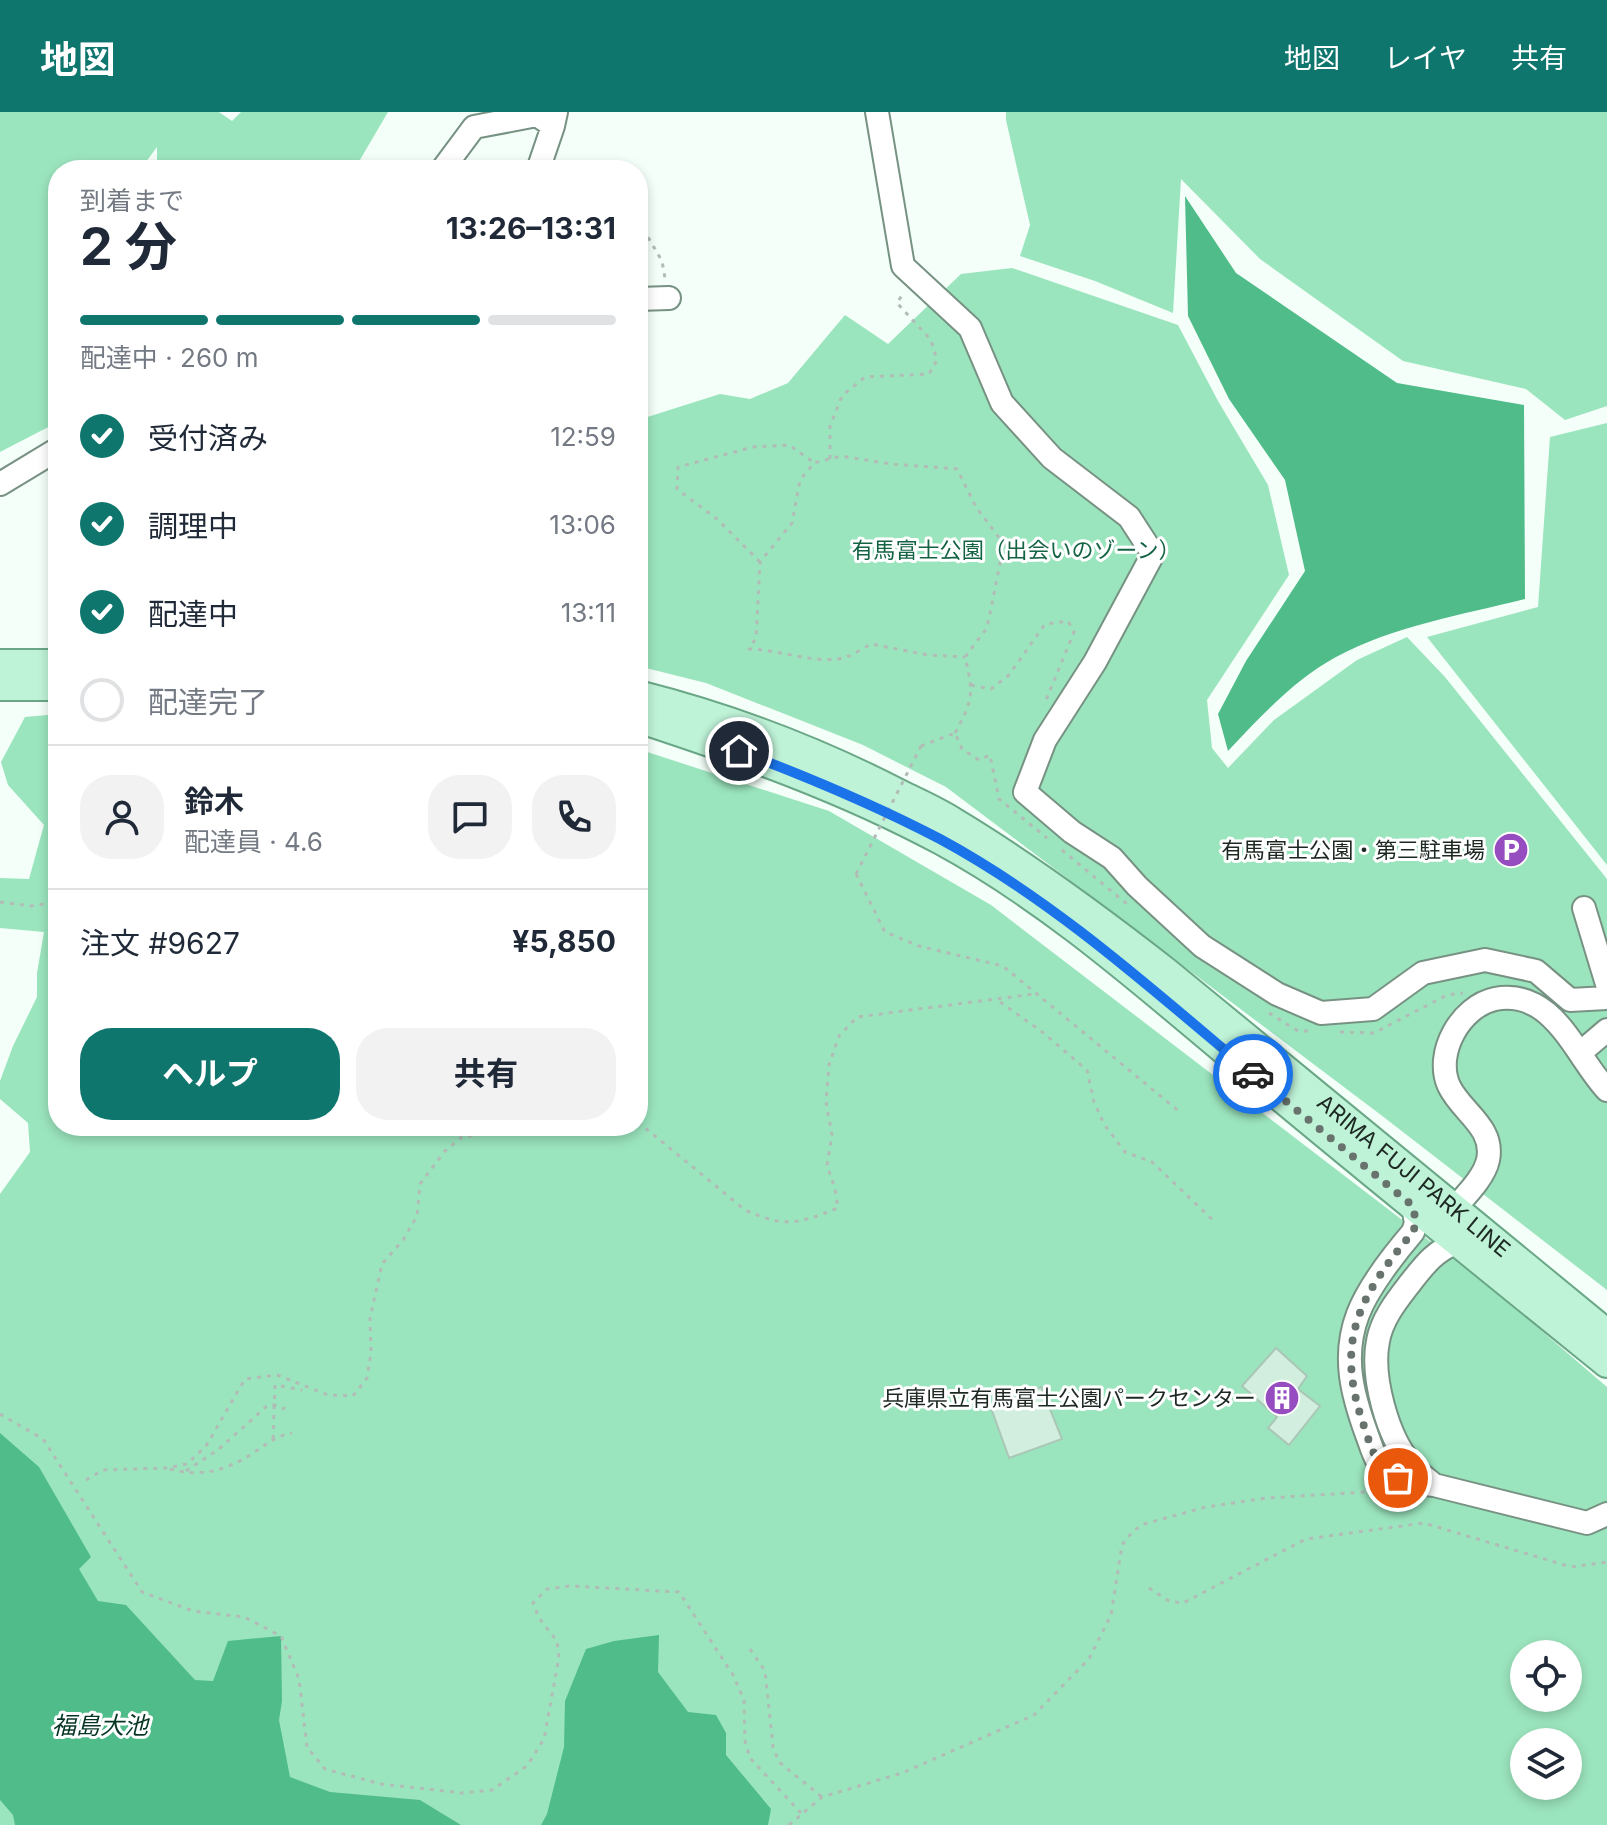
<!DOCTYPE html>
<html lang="ja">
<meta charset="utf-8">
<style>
:root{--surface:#fff;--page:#f2f2f3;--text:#1f2937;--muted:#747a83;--line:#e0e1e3;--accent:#0f766e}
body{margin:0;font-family:Inter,"Noto Sans JP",sans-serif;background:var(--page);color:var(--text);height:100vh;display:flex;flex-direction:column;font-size:30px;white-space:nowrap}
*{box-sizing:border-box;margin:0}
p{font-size:26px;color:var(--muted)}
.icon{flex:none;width:44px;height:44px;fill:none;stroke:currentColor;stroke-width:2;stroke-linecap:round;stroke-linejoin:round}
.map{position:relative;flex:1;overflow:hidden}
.panel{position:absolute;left:48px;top:48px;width:600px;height:976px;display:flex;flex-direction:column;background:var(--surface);border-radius:32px;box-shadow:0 4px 12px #0003}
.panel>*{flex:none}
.tools{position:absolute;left:1510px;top:1528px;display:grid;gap:16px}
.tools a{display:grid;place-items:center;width:72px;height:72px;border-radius:50%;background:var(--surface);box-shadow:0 4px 12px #0003;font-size:40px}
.pin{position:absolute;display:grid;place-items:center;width:68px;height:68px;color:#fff;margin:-34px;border:4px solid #fff;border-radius:50%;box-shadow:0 2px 8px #0007}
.courier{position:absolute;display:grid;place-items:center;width:80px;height:80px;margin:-40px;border:6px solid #1a73e8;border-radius:50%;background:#fff;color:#222;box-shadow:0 2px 10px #0007}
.summary em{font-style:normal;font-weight:700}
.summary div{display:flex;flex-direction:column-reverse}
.summary{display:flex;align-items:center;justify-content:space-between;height:136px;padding:0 32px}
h1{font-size:52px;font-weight:700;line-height:60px}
.bar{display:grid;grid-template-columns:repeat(4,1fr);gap:12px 8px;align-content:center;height:96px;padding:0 32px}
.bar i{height:10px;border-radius:6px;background:var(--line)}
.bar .on{background:var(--accent)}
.bar p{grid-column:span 4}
.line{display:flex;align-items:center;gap:20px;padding:0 32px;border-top:2px solid var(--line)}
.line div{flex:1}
.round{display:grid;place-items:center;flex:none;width:84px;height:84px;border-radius:32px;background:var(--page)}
ol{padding:0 32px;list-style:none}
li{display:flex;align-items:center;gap:24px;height:88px}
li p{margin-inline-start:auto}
li .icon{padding:8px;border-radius:50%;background:var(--accent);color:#fff;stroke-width:4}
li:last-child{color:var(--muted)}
li i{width:44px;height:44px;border:4px solid var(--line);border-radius:50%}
.button{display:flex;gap:16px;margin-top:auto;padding:16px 32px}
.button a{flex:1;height:92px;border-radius:32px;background:var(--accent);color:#fff;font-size:32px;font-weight:700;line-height:92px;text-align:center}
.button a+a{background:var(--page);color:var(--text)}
header{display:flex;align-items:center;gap:48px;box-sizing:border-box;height:112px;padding:0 40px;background:var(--accent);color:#fff}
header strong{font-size:38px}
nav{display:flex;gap:44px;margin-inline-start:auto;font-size:28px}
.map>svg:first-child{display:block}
.green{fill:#9be5be;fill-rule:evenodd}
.water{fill:#50bc8a}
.building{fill:#d1eede;stroke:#aac6b6;stroke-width:2}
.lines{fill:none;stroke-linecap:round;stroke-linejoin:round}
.minor-casing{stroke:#779283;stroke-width:26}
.major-casing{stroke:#6aa787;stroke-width:32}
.path{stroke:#b1bcb6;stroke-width:3;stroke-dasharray:4 6;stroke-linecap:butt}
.minor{stroke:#fff;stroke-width:22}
.major{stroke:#bff3d8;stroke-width:28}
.path-bridge{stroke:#b1bcb6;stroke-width:3;stroke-dasharray:4 6;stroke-linecap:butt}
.done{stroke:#68736d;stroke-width:8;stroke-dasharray:0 14.4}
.route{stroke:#1a73e8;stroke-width:10}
.labels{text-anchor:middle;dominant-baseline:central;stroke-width:6;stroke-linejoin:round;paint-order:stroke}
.park-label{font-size:22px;fill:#146444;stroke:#fff}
.poi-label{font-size:22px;fill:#1d2822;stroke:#fff;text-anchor:end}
.street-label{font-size:22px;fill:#1d2822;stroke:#fff}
.water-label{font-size:24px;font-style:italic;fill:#063623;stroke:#fff}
</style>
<header>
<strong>地図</strong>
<nav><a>地図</a><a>レイヤ</a><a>共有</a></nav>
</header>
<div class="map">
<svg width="1607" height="1713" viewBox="0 0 1607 1713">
<rect width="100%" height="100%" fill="#f3fff8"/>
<path class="green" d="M0,0H219L232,9L241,0H388L354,58H157V35L140,58H58V310L0,340Z
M1006,0H1607V294L1565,308L1526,277L1403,249L1260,147L1181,67L1173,201L1095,169L1020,144L1030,113L1006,8Z
M1012,156L1178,213L1218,289L1268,373L1289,463L1207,588L1212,636L1228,656L1274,608L1357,548L1407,525L1445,565L1607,767V1178L1381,1003L946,675L863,633L706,571L638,554V308L720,282L750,287L788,271L845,203L888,232L961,162Z
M1607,311V753L1427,525L1538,495L1550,325Z
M58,602V1014H638V637L829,699L991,793L1495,1179L1607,1275V1713H0V1082L30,1040L28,1011L0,987V969L13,934L37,885V861L44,820L0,816V766L29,767L44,713L8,673L1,650L25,605ZM1524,1542H1568V1586H1524ZM1524,1630H1568V1674H1524Z"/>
<path class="water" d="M1185,84L1236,161L1397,271L1524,293L1525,487C1461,503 1394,514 1336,545C1294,568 1261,604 1228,639L1218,602L1246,549L1305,459L1285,368L1229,287L1188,204Z
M0,1321L39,1355L91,1445L79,1457L98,1489L126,1493L195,1568L213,1569L228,1529L281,1524L282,1589L279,1608L290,1665L330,1680L420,1688L461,1713H15L13,1703L0,1688Z
M659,1523L658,1560L688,1600L716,1603L726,1621V1643L771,1697L768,1713H541L547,1702L564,1635L565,1589L586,1537L614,1529Z"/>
<path class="building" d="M1276,1236L1307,1264L1298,1277L1320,1294L1289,1333L1268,1316L1277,1305L1242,1274Z
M1041,1275L1062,1327L1009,1346L991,1296Z"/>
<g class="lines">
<defs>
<path id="minor" d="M877,0L903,154L970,216L1002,291L1052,346L1129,405L1153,442L1095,550L1045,628L1025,680L1072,720L1112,746L1137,774L1202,834L1277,882L1321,901L1373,897L1423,861L1485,848L1536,859L1570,888L1607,886
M442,58L474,15L537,3L553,14L556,0
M538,58L553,14
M638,187L669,186
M0,372L58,337
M1584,796L1607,872
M1580,941L1607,918
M1413,1094L1416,1111L1413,1120C1395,1141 1368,1176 1358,1202C1342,1244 1352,1282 1367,1323C1372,1336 1375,1351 1387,1360C1400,1370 1418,1372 1434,1373L1587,1411L1607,1402
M1453,1098C1465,1084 1484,1066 1488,1048C1495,1015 1461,1000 1449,974C1434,941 1461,894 1495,887C1554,876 1575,944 1607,978
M1434,1373C1426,1366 1417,1360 1411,1352C1387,1324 1371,1264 1378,1229C1382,1206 1398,1187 1411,1170C1425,1152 1436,1138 1458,1130"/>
<g id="major">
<path d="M0,552H58"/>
<path d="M0,574H58"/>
<path id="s1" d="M638,583C729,606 816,639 899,682C917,691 936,699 953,710C1028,755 1098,807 1167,861L1607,1222"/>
<path d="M638,606C742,640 844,676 941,728C1054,789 1152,878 1251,960C1368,1058 1487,1154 1607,1251"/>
</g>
</defs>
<use href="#minor" class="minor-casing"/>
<use href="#major" class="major-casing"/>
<path class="path" d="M638,108L662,149L665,166
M830,347V314L842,284L865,265L929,262L937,248L931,228L897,191L904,180
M760,450L717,407L677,377L678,355L753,335L789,333L813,350
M971,573L991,577L1009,563L1045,512L1068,509L1074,520L1044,593
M955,621C973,588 974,582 965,545L987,516L1004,432L976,395L957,357L891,352L841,344L814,351L800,368L792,411L760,450L756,526L749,537C779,537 821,555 849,544C856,541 864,536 871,532L928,543L965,545
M921,634L955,621L962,637L979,648L990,643L999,687L1047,726
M1062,738L1127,792
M856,762L885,820L919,834L1003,854L1181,1001
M0,790L31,794L58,790
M1000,890L1041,919L1087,958L1094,990L1104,1012L1125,1040L1152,1050L1216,1111
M1269,901L1298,919H1312
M1340,920L1374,921L1447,883L1463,881
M638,1010L745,1098C786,1116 797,1112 838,1096L835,1077L827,1053L832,1023L826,990L829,953L839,924L857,905L1034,882
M0,1302L43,1327L142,1480L193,1499L244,1505L281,1524L299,1567L307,1635L325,1657L381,1672L463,1681L492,1678L527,1654L544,1627L559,1545L557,1529L539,1506L533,1491L547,1477L570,1474L679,1480L733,1563L744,1588L745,1629L750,1646L801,1701
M273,1327L275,1273L302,1278
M170,1357C200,1366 228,1358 253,1341C267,1332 276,1324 292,1321
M186,1359L219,1337L268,1293H275L285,1297
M86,1368L103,1358L167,1356L187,1352L206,1334L245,1267L277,1263L328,1283L353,1284L367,1266L371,1241L370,1206L382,1152L403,1128L417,1104L420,1072L445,1039L462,1025L546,1014
M1149,1476L1169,1489L1183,1491L1306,1427L1424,1411L1571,1455L1607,1450
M750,1537L765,1559L773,1635L779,1650L822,1685
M789,1713L822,1685L902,1661L1034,1603L1089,1547L1111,1503L1122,1433L1133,1419L1144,1412L1206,1395L1267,1386L1382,1379"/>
<use href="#minor" class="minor"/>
<use href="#major" class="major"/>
<path class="path-bridge" d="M856,762L921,634"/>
</g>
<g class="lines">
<path class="done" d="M1253,962L1413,1094L1416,1111L1413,1120C1357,1187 1334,1231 1365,1317C1372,1338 1376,1355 1398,1366"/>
<path class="route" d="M739,639C808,665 875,693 940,727C1055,789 1154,879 1253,962"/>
</g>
<defs>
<symbol id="parking-disc" viewBox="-11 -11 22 22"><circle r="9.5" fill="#954dc0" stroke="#fff"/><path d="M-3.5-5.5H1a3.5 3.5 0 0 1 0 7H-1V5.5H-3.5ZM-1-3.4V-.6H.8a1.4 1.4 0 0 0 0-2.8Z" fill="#fff"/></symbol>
<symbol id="building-disc" viewBox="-11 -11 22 22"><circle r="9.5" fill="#954dc0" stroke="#fff"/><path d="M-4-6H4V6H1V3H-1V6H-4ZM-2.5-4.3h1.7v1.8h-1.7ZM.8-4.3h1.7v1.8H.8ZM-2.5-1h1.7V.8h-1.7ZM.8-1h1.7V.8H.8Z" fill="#fff"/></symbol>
</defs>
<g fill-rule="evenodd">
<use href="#parking-disc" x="1491" y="718" width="40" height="40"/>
<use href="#building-disc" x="1262" y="1266" width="40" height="40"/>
</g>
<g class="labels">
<g class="park-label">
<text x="1016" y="438">有馬富士公園（出会いのゾーン）</text>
</g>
<g class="poi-label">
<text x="1485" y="738">有馬富士公園・第三駐車場</text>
<text x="1256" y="1286">兵庫県立有馬富士公園パークセンター</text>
</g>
<g class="street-label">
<text stroke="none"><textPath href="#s1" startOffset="922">ARIMA FUJI PARK LINE</textPath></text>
</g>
<g class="water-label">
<text x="100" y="1613">福島大池</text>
</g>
</g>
</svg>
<div class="tools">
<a><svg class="icon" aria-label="locate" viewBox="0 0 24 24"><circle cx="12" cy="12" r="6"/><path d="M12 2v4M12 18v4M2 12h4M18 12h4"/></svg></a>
<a><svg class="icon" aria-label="layers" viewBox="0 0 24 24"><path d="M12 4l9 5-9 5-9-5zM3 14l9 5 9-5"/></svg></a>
</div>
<div class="pin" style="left:1398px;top:1366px;background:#ea580c"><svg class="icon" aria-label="bag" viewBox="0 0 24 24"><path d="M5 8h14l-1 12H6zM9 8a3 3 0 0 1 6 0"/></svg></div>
<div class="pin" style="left:739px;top:639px;background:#1f2937"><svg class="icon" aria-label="home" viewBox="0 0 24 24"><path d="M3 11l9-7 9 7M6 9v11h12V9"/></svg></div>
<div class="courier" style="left:1253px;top:962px"><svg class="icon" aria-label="car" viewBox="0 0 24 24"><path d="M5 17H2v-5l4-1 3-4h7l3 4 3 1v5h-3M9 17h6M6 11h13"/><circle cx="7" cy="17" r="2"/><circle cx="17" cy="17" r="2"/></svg></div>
<section class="panel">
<div class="summary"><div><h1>2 分</h1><p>到着まで</p></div><em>13:26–13:31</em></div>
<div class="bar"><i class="on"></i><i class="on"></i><i class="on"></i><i></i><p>配達中 · 260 m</p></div>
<ol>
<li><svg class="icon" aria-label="check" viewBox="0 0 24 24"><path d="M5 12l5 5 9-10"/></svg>受付済み<p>12:59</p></li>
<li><svg class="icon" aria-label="check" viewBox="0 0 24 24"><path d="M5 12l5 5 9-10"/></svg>調理中<p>13:06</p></li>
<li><svg class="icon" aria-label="check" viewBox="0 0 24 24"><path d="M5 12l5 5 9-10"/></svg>配達中<p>13:11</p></li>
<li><i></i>配達完了</li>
</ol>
<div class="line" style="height:144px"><a class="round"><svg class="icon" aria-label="person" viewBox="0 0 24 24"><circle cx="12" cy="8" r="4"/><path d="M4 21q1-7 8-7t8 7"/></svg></a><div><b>鈴木</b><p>配達員 · 4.6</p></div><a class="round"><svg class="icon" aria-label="chat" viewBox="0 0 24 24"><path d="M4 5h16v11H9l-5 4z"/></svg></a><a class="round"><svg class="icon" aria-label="phone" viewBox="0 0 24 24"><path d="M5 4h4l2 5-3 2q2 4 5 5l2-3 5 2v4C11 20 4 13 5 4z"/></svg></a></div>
<div class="line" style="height:104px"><div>注文 #9627</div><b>¥5,850</b></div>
<div class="button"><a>ヘルプ</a><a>共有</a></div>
</section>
</div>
